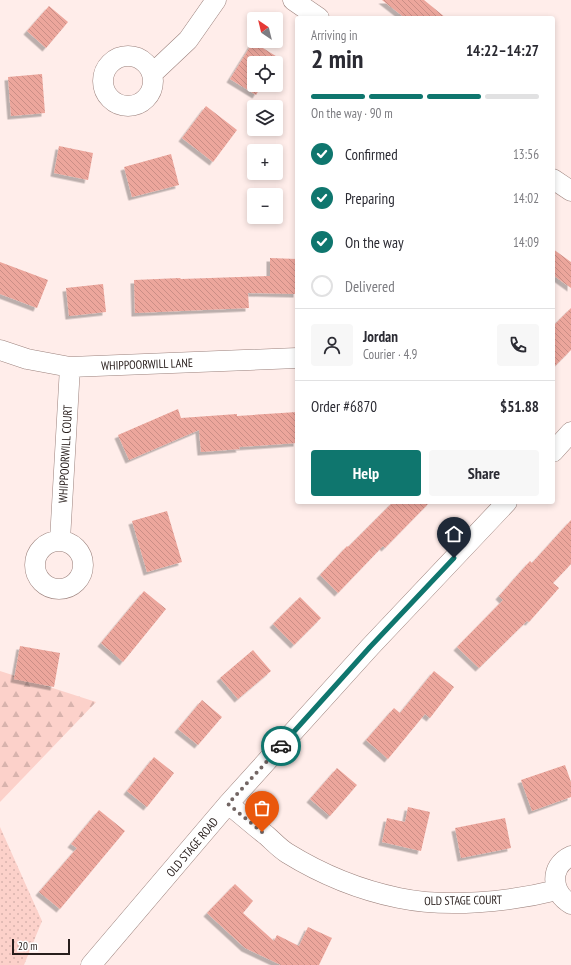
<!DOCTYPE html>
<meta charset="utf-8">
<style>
:root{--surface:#fff;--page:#f7f7f7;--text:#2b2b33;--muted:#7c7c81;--line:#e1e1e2;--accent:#0f766e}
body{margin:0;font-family:"PT Sans Narrow",sans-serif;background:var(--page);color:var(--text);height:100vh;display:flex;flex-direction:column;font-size:15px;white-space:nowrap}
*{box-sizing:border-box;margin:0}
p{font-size:13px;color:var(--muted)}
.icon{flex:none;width:22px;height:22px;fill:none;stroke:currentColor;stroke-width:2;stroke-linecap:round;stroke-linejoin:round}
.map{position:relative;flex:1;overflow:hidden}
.panel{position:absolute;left:295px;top:16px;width:260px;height:488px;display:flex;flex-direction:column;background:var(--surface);border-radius:4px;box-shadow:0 2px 6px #0003}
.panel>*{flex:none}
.needle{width:26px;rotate:325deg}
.tools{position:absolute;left:247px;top:12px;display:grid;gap:8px}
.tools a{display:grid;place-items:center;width:36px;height:36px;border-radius:4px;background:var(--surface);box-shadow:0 2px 6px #0003;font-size:20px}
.scale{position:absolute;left:12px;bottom:10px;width:58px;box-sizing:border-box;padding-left:4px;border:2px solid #281e1c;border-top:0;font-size:11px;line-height:14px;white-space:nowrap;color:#281e1c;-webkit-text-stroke:3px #fff;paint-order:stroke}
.pin{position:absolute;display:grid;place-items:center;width:34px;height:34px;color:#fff;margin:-41px -17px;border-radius:50% 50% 50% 0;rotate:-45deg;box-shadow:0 0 4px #0007}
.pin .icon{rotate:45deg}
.courier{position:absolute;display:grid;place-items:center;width:40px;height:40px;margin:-20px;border:3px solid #0f766e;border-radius:50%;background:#fff;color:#222;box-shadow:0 1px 5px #0007}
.headline em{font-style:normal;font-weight:600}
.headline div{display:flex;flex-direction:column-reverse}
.headline{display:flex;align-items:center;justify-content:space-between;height:68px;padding:0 16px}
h1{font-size:26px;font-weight:600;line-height:30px}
.bar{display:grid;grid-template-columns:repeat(4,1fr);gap:6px 4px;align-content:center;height:48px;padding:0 16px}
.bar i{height:5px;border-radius:3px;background:var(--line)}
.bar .selected{background:var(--accent)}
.bar p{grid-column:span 4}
.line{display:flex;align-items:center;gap:10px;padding:0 16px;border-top:1px solid var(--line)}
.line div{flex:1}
.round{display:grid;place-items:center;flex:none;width:42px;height:42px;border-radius:4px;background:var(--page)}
ol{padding:0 16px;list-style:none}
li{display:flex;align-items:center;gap:12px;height:44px}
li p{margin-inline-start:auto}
li .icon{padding:4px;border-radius:50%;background:var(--accent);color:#fff;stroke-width:4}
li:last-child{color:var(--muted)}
li i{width:22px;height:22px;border:2px solid var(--line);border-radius:50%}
.button{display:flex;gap:8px;margin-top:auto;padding:8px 16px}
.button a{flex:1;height:46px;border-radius:4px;background:var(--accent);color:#fff;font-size:16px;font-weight:600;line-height:46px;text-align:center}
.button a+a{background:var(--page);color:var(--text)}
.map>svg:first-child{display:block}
.forest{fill:url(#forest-firs)}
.park{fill:url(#park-dots)}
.building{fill:url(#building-back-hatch);filter:url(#shadow)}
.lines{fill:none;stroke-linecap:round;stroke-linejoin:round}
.minor-casing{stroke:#9c827d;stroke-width:21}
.minor{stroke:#fff;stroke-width:20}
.done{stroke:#736664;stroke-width:4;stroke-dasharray:0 7.2}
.route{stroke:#0f766e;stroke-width:5}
.labels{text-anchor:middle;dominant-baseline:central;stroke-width:3;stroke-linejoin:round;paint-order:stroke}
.street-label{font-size:12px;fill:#281e1c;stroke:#fff}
</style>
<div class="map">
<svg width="571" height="965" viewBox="0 0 571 965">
<defs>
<pattern id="forest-firs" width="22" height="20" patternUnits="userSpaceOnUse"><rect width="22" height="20" fill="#fcd1ca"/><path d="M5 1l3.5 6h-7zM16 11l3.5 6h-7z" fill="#d8b3ad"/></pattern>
<pattern id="park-dots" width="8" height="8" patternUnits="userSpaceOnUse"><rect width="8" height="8" fill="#fcd1ca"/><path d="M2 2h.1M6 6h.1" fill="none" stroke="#d8b3ad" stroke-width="1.8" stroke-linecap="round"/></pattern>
<pattern id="building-back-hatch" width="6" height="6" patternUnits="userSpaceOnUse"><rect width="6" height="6" fill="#eca69c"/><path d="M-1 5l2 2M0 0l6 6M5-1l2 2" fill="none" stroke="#ca8e86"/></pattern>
<filter id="shadow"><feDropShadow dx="-3.5" dy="3.5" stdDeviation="0" flood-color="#0004"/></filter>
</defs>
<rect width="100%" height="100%" fill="#ffedea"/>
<path class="forest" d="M0,671L96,702L0,802Z"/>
<path class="park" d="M0,827L42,921L24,965H0Z"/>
<path class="building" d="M382,0H424L446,18H405Z
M49,6L68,22L46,48L27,31Z
M253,42L279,58L275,63H254V85H262L256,95L230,79Z
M42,74L45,113L11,116L8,77Z
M206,106L237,130L213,162L182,138Z
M59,146L93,153L88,180L54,173Z
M171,154L179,185L132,197L124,167Z
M553,249L571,262V288L553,275Z
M270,258L297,259V294L248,293L249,308L135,313L134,280L180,278L181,279L270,276Z
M0,262L48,280L37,308L0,294Z
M103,284L106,312L69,316L66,288Z
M571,308V350L553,368V326Z
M178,409L181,418L237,414V416L297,412V443L239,447L240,449L201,452L199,430L129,460L118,435Z
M393,502H430L385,548L383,546L338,593L320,575L347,546L348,547Z
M167,511L182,562L147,572L132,521Z
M571,520V564L553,583L559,588L529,622L527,621L479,668L457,647L503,600L499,596L530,561L532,563Z
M144,591L166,609L123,662L101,643Z
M300,597L321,618L294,645L273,624Z
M20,646L60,653L54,687L14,679Z
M253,650L271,671L238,699L220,678Z
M434,671L454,687L430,718L425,714L388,759L366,740L394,708L400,713Z
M202,700L222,717L198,745L178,729Z
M154,757L174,773L147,807L127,791Z
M565,765L571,782V797L532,811L521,780Z
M337,768L357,785L330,816L310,799Z
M408,807L430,812L421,851L382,842L387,818L405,822Z
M99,810L125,831L60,909L39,892L77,848L71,844Z
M505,818L511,848L461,858L455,828Z
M235,884L253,901L243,913L274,941L277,935L299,946L308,927L332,938L319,965H281L245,948L207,913Z"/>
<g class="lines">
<defs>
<path id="minor" d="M293,0L319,18
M103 81a25 25 0 1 1 50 0a25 25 0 1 1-50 0Z
M152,74L188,40L216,0
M553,179L571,191
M0,350L27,359L70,367L297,358
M553,452L571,432
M60,540L70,367
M35 565a24 24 0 1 1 48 0a24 24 0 1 1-48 0Z
M228,804C241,814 253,825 266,835C273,841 279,848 287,853C321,874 360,890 399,898C447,908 510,902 557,890
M571,856C549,866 551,893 571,904
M91,965L228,804L370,647L507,502"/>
</defs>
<use href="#minor" class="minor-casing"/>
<use href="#minor" class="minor"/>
</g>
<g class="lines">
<path class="done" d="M262,832L228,804L281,746"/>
<path class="route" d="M281,746L370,647L454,558"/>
</g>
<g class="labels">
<g class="street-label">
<text transform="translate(147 364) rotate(-2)">WHIPPOORWILL LANE</text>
<text transform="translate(65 454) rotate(-87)">WHIPPOORWILL COURT</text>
<text transform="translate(192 847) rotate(-50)">OLD STAGE ROAD</text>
<text transform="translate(463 900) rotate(-1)">OLD STAGE COURT</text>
</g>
</g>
</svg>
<div class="tools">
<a><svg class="needle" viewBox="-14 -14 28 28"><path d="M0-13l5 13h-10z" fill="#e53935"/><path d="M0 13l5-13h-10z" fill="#7c7c81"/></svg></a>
<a><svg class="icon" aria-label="locate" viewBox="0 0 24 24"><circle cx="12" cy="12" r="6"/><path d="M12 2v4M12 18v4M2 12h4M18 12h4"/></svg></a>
<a><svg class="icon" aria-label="layers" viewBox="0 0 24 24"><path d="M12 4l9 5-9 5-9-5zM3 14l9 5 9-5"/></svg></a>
<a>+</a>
<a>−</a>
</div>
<div class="scale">20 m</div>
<div class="pin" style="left:262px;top:832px;background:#ea580c"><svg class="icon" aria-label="bag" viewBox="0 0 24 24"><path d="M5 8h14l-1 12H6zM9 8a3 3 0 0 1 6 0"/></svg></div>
<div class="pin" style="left:454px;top:558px;background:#1f2937"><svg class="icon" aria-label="home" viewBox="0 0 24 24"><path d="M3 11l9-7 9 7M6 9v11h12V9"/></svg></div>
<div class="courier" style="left:281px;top:746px"><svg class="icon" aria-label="car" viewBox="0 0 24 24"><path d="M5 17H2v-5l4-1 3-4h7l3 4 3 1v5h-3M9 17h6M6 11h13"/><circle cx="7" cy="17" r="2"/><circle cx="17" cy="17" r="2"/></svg></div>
<section class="panel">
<div class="headline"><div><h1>2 min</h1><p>Arriving in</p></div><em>14:22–14:27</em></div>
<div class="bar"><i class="selected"></i><i class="selected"></i><i class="selected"></i><i></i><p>On the way · 90 m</p></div>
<ol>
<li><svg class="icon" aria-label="check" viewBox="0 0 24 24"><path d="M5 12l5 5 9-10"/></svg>Confirmed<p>13:56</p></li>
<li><svg class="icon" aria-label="check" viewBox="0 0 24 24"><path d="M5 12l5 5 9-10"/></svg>Preparing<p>14:02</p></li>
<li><svg class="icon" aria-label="check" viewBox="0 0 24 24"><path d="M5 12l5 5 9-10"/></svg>On the way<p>14:09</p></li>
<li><i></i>Delivered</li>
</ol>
<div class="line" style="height:72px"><a class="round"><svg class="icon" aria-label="person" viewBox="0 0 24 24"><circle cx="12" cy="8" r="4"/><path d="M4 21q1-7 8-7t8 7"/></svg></a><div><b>Jordan</b><p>Courier · 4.9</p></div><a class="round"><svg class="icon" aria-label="phone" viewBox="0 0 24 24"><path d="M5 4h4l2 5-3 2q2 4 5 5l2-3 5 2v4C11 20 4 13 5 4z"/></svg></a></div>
<div class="line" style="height:52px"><div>Order #6870</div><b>$51.88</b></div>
<div class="button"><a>Help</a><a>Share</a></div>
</section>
</div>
